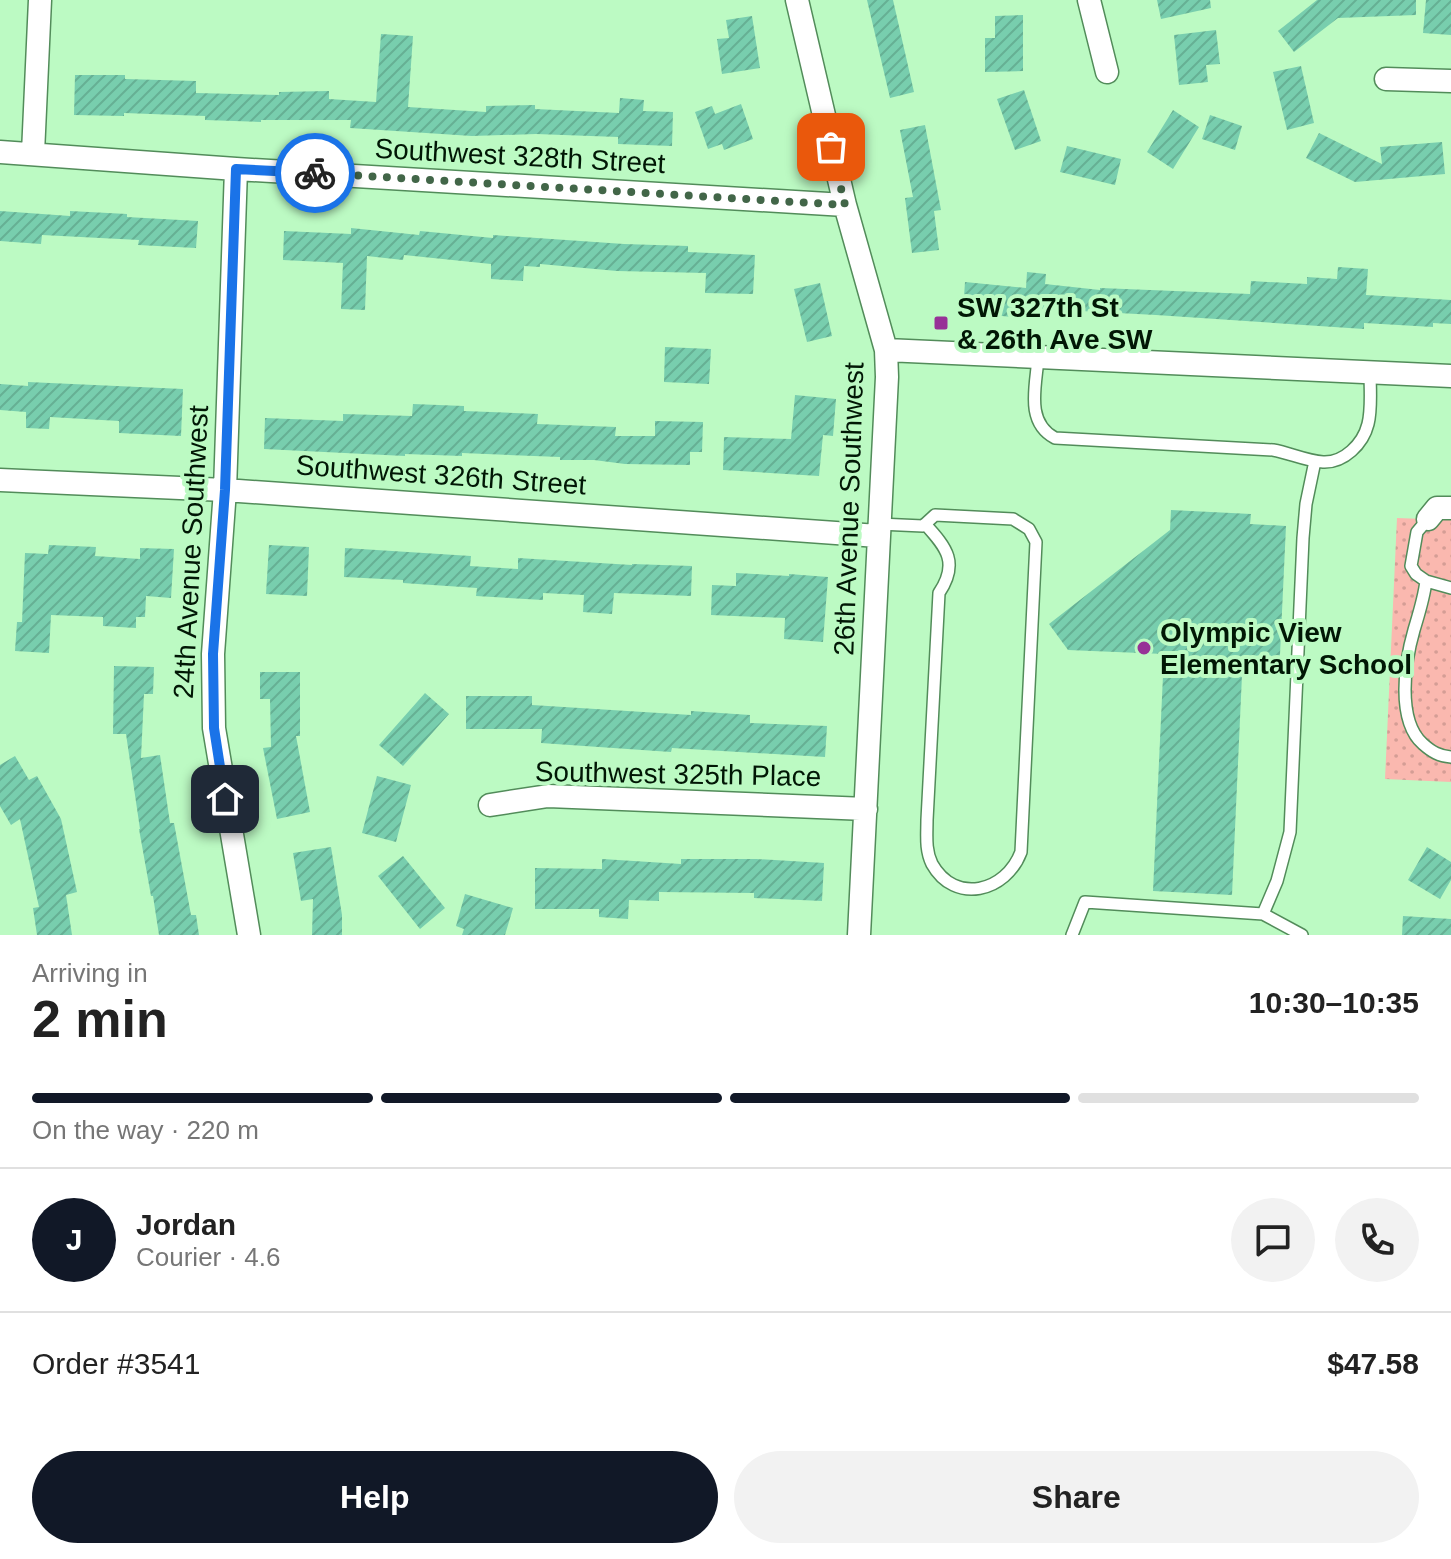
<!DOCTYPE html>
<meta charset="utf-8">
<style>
:root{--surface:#fff;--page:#f2f2f2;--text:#222;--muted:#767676;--line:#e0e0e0;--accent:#111827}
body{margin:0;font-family:Arial,sans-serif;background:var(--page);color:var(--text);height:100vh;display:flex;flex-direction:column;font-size:30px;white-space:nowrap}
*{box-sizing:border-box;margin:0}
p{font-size:26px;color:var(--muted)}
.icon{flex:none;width:44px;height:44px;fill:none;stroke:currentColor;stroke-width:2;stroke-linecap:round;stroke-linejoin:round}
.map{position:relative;height:935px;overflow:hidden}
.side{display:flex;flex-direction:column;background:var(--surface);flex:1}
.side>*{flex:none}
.pin{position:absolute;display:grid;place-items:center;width:68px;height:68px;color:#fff;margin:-34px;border-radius:16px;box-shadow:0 4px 12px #0006}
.courier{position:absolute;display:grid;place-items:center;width:80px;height:80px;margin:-40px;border:6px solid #1a73e8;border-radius:50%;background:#fff;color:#222;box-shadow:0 2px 10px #0007}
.head em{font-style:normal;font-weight:600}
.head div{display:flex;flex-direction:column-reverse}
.head{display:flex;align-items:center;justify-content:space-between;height:136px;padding:0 32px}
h1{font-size:52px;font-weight:600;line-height:60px}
.bar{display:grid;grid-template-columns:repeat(4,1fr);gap:12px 8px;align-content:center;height:96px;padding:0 32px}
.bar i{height:10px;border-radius:6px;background:var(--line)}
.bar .active{background:var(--accent)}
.bar p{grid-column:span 4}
.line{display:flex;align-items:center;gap:20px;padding:0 32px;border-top:2px solid var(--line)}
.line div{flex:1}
.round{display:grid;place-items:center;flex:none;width:84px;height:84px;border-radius:42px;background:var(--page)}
.action{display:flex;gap:16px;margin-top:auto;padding:16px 32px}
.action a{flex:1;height:92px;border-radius:48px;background:var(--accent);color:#fff;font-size:32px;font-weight:600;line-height:92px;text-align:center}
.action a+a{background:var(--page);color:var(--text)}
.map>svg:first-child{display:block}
.grass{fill:url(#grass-dots)}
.building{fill:url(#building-hatch)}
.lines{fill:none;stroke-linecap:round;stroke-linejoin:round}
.service-casing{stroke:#528c5a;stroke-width:14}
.minor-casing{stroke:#528c5a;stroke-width:25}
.service{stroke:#fff;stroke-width:11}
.minor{stroke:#fff;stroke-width:22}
.done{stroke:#426648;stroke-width:8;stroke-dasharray:0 14.4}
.route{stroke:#1a73e8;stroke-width:10}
.poi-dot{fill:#973297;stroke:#bcfac3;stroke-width:3}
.labels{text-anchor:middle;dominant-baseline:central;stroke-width:8;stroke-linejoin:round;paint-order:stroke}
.street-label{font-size:28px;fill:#011705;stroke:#bcfac3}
.poi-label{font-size:28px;font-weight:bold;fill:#011705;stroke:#bcfac3;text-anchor:start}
</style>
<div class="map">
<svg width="1451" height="935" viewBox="0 0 1451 935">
<defs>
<pattern id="grass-dots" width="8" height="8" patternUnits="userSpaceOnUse" patternTransform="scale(2)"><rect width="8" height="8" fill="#fab8af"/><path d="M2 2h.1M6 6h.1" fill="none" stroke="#d49d95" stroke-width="1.8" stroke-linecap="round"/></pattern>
<pattern id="building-hatch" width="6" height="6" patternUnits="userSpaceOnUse" patternTransform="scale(2)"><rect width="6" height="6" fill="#78ceae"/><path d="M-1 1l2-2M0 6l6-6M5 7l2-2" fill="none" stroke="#66b094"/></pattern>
</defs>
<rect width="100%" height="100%" fill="#bcfac3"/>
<path class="grass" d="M1397,518L1451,520V782L1385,779Z"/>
<path class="building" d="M867,0H893L914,92L890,98Z
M1157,0H1210L1211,8L1161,19Z
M1317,0H1416V15L1338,18L1294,52L1278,31Z
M1426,0H1451V35L1423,33Z
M1023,15V71L985,72V38H995V16Z
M752,16L760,68L722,74L717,39L729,38L726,20Z
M1216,30L1220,64L1206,65L1208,82L1179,85L1174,35Z
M381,34L413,36L408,107L486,112V106L535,105V109L619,113L620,98L644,100L643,111L673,112L672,146L618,144V137L536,134L472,136L350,128L351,120H261V122L205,120V116L124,113V116L74,115L75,75H125V79L196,81V93L279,95V92L329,91V99L376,102Z
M1301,66L1314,123L1287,130L1273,72Z
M1024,90L1041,141L1015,150L997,99Z
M741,104L753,139L724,150L722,144L708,149L695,112L712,106L715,114Z
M1173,110L1199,127L1173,169L1147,152Z
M1210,115L1242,126L1235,150L1202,139Z
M925,125L941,210L934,211L939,250L912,253L905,198L913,197L900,130Z
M1319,133L1382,164L1380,147L1442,142L1445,174L1355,182L1306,158Z
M1067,146L1121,159L1115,185L1060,172Z
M0,211L70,216V211L127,214V217L198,221L196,248L138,245L139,240L42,235L41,244L0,241Z
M351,228L419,235L420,231L493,238V235L624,244L688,246V252L755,255L753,294L705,293L706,273L617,271L540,264V267L524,266L523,281L491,279V264L404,255L403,260L367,256L365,310L341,309L343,263L283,260L284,231L351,234Z
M1338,267L1368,269L1366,295L1451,300V324L1433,323V327L1364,323V329L1156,315L1080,311V312L1013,306L1012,317L963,312L965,282L1026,288L1027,272L1046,274L1045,284L1100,290V288L1250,294L1251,281L1307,284V277L1337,279Z
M820,283L832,336L807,342L794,289Z
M665,347L711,349L709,384L664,382Z
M28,382L183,389L181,436L119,433V421L50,417L49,429L26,428V412L0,410V384L28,386Z
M795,395L836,399L833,436L823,435L819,476L723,470L724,437L791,439Z
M413,404L464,406V411L538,414L537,424L616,427L615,436H655V421L703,422L702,452H690V465L625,464L594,460H560V457L462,453V456L405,454V456L264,449L265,418L343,421V414L412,416Z
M1171,510L1251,514L1250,524L1286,526L1279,676L1242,675L1232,895L1153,891L1164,654L1068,650L1049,624L1170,530Z
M49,545L96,547L95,556L140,559V548L174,549L171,598L146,596L145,617H136V628L103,626V617L51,615L49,653L15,651L17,622H22L25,553L48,554Z
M269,545L309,547L307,596L266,594Z
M345,548L471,556L470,566L518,569V558L632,565V564L692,566L691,596L614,593L612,614L583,612L584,595L543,593V600L476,596L477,588L403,583V580L344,577Z
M736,573L789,576V574L828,577L823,642L784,639L785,618L711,615L712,585L736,586Z
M114,666L154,667L153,694H144L141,758L160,755L170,823H174L191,915H196L199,935H159L153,896H151L139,829H140L126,734H113Z
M260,672H300V736H296L310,812L277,819L263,748L271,747L270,699H260Z
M425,693L449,714L403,766L379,745Z
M466,696H532V705L691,715V711L750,715V723L827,726L825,757L672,748L671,752L541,743L542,729H466Z
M15,756L29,780L37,776L61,819L77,892L66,895L72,935H37L33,908L39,907L20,819L11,825L0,806V765Z
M377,776L411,785L396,842L362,833Z
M331,847L342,915V935H312L313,899L301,901L293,853Z
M1427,847L1451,862V880L1440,899L1408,880Z
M403,856L445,908L420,929L378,876Z
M602,859L681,864V859H756L824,863L822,901L754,898V893L659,892V901L629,900L628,919L599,917V909H535V868L602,869Z
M465,894L513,908L505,935H462L464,929L456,926Z
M1403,916L1451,919V935H1402Z"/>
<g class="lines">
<defs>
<path id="service" d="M1038,358C1036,386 1025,422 1055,438L1273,450C1290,453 1306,461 1323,462C1344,463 1363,444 1368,424C1372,408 1370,389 1370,373
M1428,519L1417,532L1411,566L1416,574L1426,581C1424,598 1419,613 1414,630C1405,661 1396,720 1423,744C1432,752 1439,756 1451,757
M879,524L923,526L935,515L1013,519L1029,529L1036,542L1021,852C1006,892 955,905 932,864C925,850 927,835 927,820L939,593C959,563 947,548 925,524
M1426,581L1451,588
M1263,914L1277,881L1290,832L1303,538L1306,504L1315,461
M1072,935L1085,902L1263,914L1302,935"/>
<path id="minor" d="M797,0L845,205L886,350L887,377L859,935
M1089,0L1107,72
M1386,79L1451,81
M0,152L236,169L845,205
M33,153L40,0
M236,169L225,490L213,654L214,728L249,935
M886,350L1451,376
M0,480L225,490L878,536
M1428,519L1437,508H1451
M490,805L548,796L866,809"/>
</defs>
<use href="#service" class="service-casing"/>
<use href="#minor" class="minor-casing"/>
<use href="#service" class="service"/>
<use href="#minor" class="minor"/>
</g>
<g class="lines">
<path class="done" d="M315,173L845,205L831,147"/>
<path class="route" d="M225,799L214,728L213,654L225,490L236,169L315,173"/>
</g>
<g class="poi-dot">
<rect x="933" y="315" width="16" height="16" rx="4"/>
<circle cx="1144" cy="648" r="8"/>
</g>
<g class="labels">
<g class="street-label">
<text transform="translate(520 156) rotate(3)">Southwest 328th Street</text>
<text transform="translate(441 475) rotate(4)">Southwest 326th Street</text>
<text transform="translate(849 509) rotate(-88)">26th Avenue Southwest</text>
<text transform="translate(191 552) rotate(-87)">24th Avenue Southwest</text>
<text transform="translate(678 774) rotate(1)">Southwest 325th Place</text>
</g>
<g class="poi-label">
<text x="957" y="307">SW 327th St<tspan x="957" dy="32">&amp; 26th Ave SW</tspan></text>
<text x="1160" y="632">Olympic View<tspan x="1160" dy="32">Elementary School</tspan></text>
</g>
</g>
</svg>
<div class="pin" style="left:831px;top:147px;background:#ea580c"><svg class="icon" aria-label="bag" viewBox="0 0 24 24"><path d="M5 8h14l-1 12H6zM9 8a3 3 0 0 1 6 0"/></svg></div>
<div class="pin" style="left:225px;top:799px;background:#1f2937"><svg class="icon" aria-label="home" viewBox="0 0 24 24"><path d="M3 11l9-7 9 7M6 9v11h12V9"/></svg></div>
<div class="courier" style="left:315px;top:173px"><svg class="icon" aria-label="bike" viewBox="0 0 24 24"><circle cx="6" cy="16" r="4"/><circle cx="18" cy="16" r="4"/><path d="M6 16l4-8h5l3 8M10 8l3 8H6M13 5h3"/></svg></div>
</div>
<section class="side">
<div class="head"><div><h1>2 min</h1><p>Arriving in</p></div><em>10:30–10:35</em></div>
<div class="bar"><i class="active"></i><i class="active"></i><i class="active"></i><i></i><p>On the way · 220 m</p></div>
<div class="line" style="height:144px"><b class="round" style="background:var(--accent);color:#fff">J</b><div><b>Jordan</b><p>Courier · 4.6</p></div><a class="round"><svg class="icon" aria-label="chat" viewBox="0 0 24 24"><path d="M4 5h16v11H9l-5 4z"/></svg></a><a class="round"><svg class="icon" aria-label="phone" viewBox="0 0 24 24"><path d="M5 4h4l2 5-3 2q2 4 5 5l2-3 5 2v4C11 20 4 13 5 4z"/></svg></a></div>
<div class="line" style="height:104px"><div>Order #3541</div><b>$47.58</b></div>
<div class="action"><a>Help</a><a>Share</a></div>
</section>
